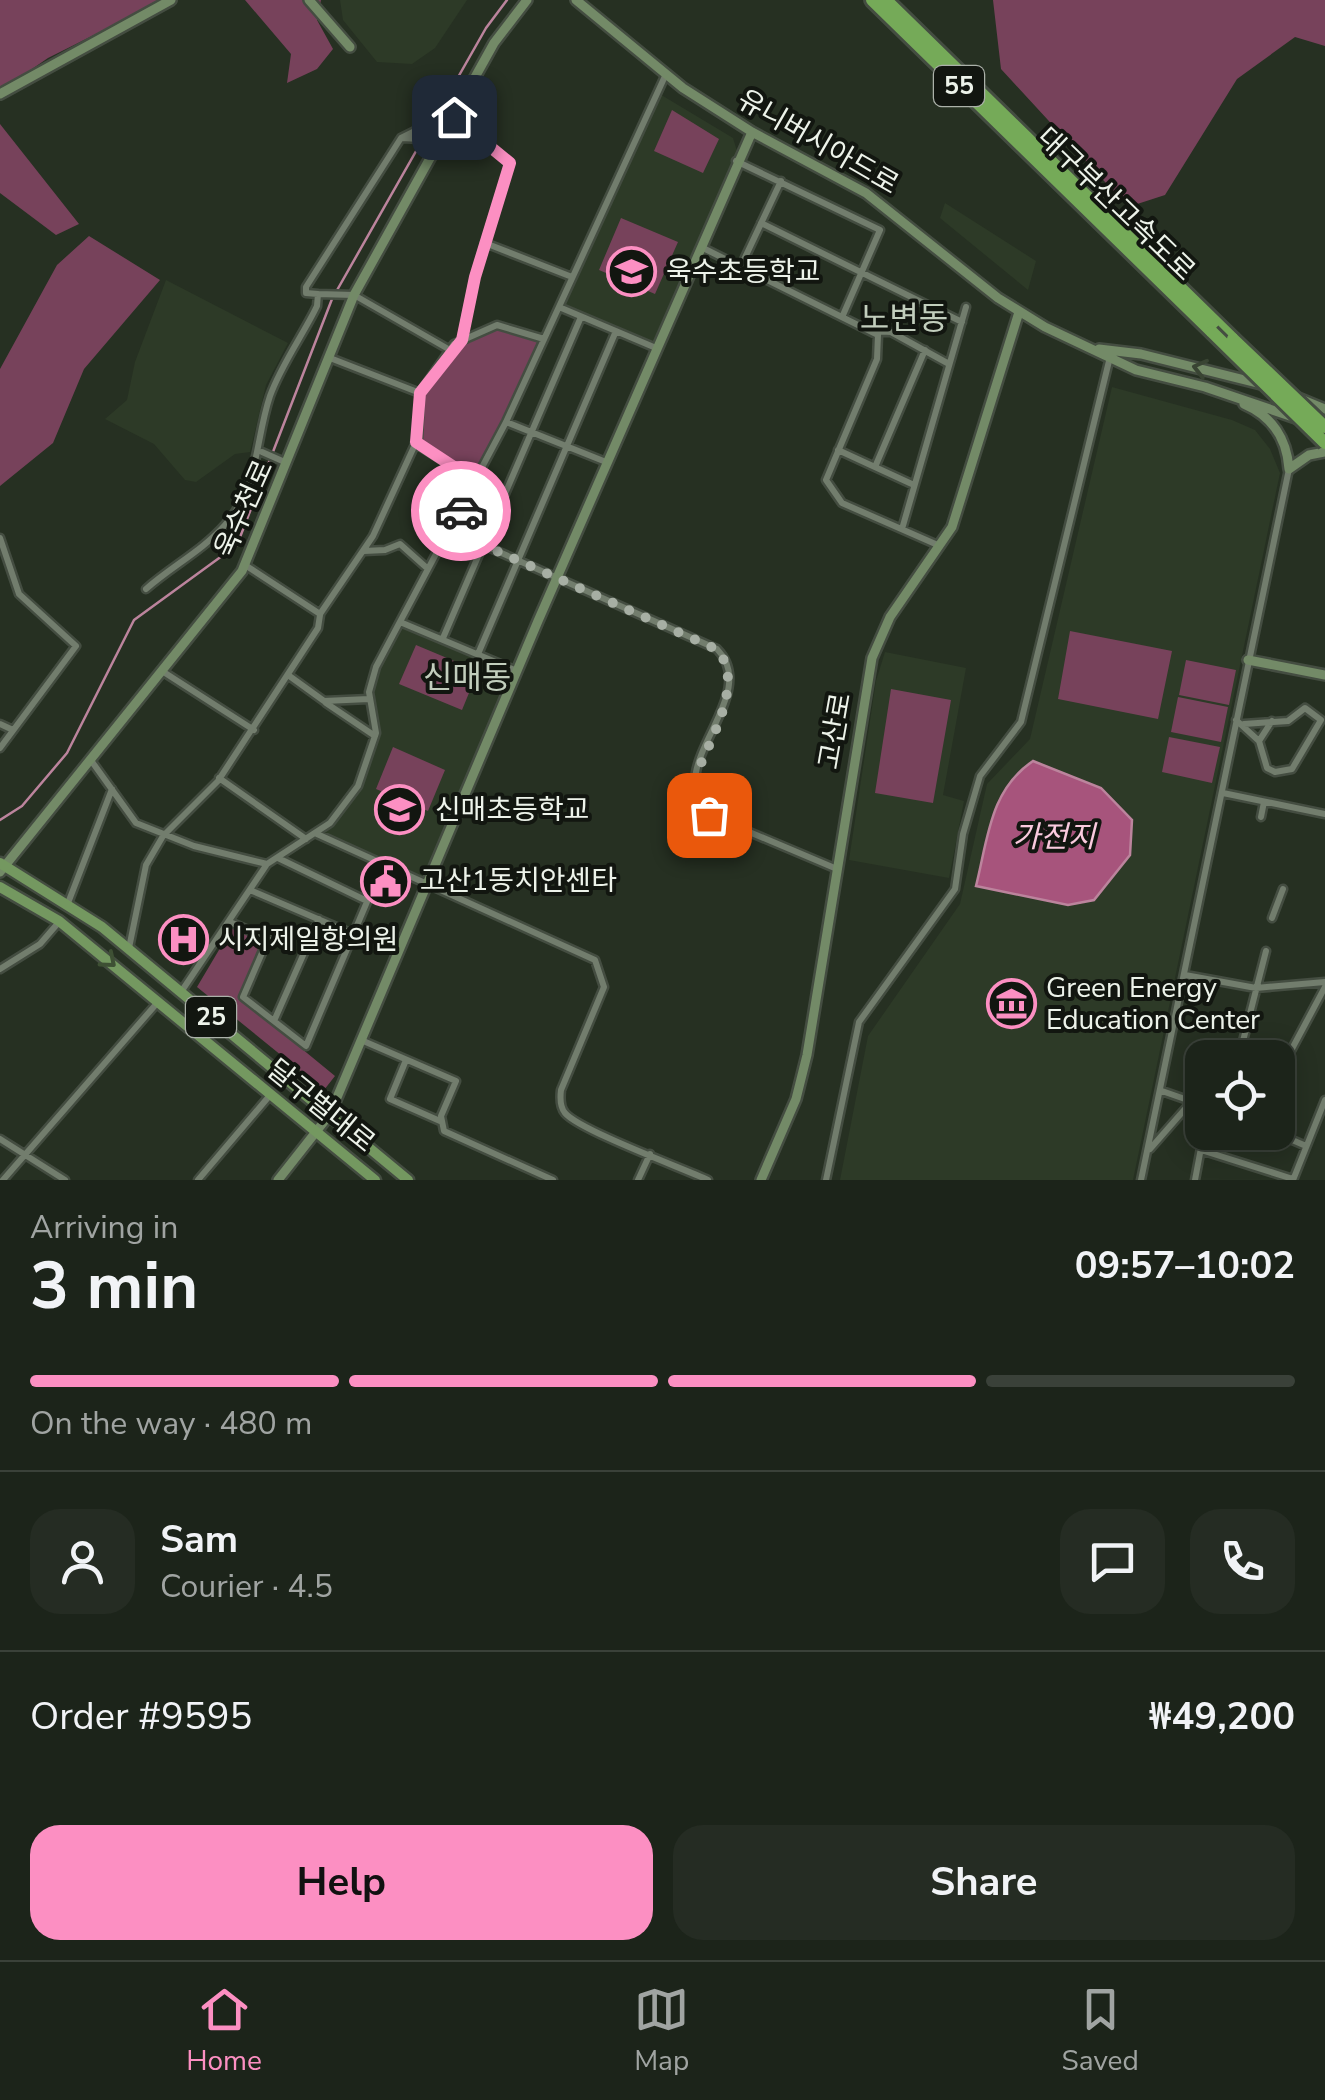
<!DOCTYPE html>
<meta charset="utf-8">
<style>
:root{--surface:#1c241a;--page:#252c23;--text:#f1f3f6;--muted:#a0a4a2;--line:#3a4139;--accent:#fc8fc2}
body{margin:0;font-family:"Nunito Sans","Noto Sans KR",sans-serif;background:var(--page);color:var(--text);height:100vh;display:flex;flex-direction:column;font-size:38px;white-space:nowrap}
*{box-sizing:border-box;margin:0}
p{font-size:32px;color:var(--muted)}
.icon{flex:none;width:55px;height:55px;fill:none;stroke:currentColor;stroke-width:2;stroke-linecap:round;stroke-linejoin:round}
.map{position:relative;height:1180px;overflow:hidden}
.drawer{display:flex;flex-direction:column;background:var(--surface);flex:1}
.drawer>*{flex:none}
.fabs{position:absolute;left:1185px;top:1040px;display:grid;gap:20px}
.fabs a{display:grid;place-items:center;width:110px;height:110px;border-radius:20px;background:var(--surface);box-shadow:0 5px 25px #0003,0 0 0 2px var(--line);font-size:50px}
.pin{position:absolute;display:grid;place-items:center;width:85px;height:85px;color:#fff;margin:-42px;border-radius:20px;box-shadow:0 5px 15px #0006}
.courier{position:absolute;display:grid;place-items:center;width:100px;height:100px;margin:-50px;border:8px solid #fc8fc2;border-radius:50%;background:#fff;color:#222;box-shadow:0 2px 12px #0007}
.overview em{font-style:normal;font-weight:700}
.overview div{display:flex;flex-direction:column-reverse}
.overview{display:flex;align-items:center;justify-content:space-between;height:170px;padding:0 30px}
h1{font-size:65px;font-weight:700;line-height:75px}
.bar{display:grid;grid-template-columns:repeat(4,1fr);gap:15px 10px;align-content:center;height:120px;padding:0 30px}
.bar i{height:12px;border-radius:8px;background:var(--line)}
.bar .current{background:var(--accent)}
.bar p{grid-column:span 4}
.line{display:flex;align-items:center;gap:25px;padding:0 30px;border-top:2px solid var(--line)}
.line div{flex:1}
.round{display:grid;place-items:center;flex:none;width:105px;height:105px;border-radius:30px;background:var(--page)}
.cta{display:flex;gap:20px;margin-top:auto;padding:20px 30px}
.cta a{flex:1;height:115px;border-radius:30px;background:var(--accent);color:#111;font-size:40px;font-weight:700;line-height:115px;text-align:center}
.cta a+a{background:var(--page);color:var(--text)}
.menu{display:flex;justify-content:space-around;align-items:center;height:140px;border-top:2px solid var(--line);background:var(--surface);font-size:28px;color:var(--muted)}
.menu a{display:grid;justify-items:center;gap:5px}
.menu .current{color:var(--accent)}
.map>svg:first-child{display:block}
.built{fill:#2d3a27}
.green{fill:#77425b}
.water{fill:#a7547c;stroke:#bc849d;stroke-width:2.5}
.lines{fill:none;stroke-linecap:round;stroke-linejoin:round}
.stream{stroke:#bc849d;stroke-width:2.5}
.street-casing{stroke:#444d41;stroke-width:11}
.secondary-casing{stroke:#444d41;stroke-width:14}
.primary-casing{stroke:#444d41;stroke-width:15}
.highway-casing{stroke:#444d41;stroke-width:18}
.street{stroke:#727d6d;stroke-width:6}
.secondary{stroke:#738a67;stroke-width:9}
.primary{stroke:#749860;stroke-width:10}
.highway{stroke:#75aa58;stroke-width:12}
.highway-bridge-casing{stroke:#444d41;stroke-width:18;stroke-linecap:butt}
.highway-bridge{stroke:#75aa58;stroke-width:12}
.oneway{stroke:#394433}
.oneway2{stroke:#3e5034}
.done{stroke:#a7afa4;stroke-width:10;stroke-dasharray:0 18}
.route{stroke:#fc8fc2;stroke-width:12}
.labels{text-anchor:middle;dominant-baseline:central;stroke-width:8;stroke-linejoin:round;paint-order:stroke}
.shield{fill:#121610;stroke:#abb1a9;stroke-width:2.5}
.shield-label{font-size:25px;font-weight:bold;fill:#edf3ea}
.street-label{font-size:28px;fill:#edf3ea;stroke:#121610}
.poi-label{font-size:28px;fill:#edf3ea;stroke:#121610;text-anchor:start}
.water-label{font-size:30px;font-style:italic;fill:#facade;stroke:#121610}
.quarter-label{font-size:32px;fill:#c2cebd;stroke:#121610}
</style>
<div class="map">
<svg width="1325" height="1180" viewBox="0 0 1325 1180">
<rect width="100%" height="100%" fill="#263022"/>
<path class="built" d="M340,0H467L435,48L412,64L377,62L343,20Z
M658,93L733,138L737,151L653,342L563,305Z
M945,203L1036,261L1028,290L940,218Z
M166,280L288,343L266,385L250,452L235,454L196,482L185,480L154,444L105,419L127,400L135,362Z
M1112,387L1232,420L1255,430L1270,449L1280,473L1133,1180H840L868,1036L960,904L987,784L1030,739Z
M400,622L517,671L428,885L316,834L358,786L376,733L370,686Z
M885,652L966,668L943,795L964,801L949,878L849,860L876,681Z"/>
<path class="green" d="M0,0H164L48,58L0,91Z
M245,0H321L317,20L333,49L317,69L287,83L291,54Z
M993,0H1325V46L1295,37L1237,79L1165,195L1128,207L1001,69Z
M672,110L719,139L703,173L654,151Z
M0,124L79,224L56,235L0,193Z
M621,218L678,242L655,294L599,270Z
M89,236L160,280L84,369L53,443L0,486V369L57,265Z
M497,325L544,339L468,498L460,471L418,444L420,393L454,344Z
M1070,631L1172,651L1158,719L1058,699Z
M416,645L478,671L462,710L399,684Z
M1186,660L1236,670L1229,705L1179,695Z
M891,689L951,700L933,803L875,793Z
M1178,697L1228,707L1221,742L1171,732Z
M1169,737L1220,747L1212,783L1162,772Z
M393,747L445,770L428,811L376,789Z
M232,928L262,942L240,998L335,1076L324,1090L197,987Z"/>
<path class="water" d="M1033,761L1101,788L1132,820L1130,855L1094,900L1068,905L976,886C988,838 990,790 1033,761Z"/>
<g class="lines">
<path class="stream" d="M336,292L486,28L507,0
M0,820L22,806L67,753L134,620L237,545L332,299"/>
<defs>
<path id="street" d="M454,117L510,163L475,277L462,339
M402,138L439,140
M736,161L880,230L843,315
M761,223L962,322
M485,243L572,277
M701,247L878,335L877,359L826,480L842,503L940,546
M741,266L781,181
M318,294L354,295L450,350
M559,307L656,348
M874,331L891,332L949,364
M330,358L420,393
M506,422L606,462
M415,443L460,471L465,501
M838,450L914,485
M262,452L287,463
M875,467L925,350
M902,529L966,307
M452,531L717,649C764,697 658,767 709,815L837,869
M0,538L19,594L76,646L0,748
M364,551L385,550L400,544L428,569
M245,565L320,614L373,536L418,438L420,393L454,344L497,325L544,339
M146,589C172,566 202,551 225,525C259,488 255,440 270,396C281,365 303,335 317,306L318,294L306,293V287L401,138L419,129L447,81
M400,622L517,671
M443,638L581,317
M478,654L616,331
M162,671L254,730
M288,675L324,701L369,699
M326,703L375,736
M1236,720L1259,741L1267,768L1275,772L1292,769L1321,720L1305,708L1288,721L1244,724
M0,724L13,730
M1259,741L1272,721
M90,759L136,823L194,846L267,864
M219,778L306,839
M1223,793L1325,814
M1261,817L1264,802
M317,834L595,960L604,987L561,1090C560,1098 560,1107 565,1113C579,1130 682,1168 708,1180
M278,858L367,901
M250,890L353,934
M68,903L112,789
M1272,918L1283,889
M230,922L268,939L243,997L306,1046L383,864
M129,948L146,865L163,836L218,781L318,628L320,615
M0,969L40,944L59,922
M1185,975L1256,988L1325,982
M181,992L267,864L330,823L358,786L376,733L369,692L376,667L506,422L666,74
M274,1021L319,919
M361,1040L456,1081L441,1116L444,1131L553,1180
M1243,1041L1266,951
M406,1060L390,1099L440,1121
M1278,1075L1325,987
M1162,1091L1202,1105
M1274,1132L1306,1146
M0,1139L65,1180
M1150,1149L1192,1101
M1201,1150L1293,1179
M3,1180L158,1002
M198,1180L271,1094
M638,1180L650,1154
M826,1180L859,1022L955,889L963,834L980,776L1021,722L1110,357
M1141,1180L1289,469
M1195,1180L1204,1132
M1293,1180L1325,1100"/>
<path id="secondary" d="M309,0L350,47
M576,0L683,88L752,132L866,193L998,298L1045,327L1136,370L1205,387L1296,418
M0,94L171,0
M1099,349L1141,354L1265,385
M1298,398L1325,409
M1244,404C1272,416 1287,439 1289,469L1309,455L1325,452
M1248,660L1325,675
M0,872L242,571L354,295L494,43L527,0
M278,1180L330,1114L538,621L752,132
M761,1180L796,1099L807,1055L872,658L890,617L952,527L1019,312"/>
<path id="primary" d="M0,863L102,927L408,1180
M0,887L59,921L375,1180"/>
<path id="highway" d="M872,0L1212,332
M886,0L1233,339"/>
</defs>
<use href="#street" class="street-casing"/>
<use href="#secondary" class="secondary-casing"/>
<use href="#primary" class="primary-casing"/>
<use href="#highway" class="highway-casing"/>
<use href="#street" class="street"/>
<use href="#secondary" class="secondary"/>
<use href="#primary" class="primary"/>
<use href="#highway" class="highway"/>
<defs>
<path id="highway-bridge" d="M1212,332L1325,443
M1233,339L1325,427"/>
</defs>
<use href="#highway-bridge" class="highway-bridge-casing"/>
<use href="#highway-bridge" class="highway-bridge"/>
</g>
<defs><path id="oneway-chevron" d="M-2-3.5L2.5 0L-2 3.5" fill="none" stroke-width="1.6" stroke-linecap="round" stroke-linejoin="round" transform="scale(2.5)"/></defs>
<use class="oneway" href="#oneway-chevron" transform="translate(1200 368) rotate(-166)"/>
<use class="oneway2" href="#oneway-chevron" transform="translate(109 961) rotate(40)"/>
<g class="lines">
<path class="done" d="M461,511L452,531L716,649C748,681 707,745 694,780V795L709,815"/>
<path class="route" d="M454,117L510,163L475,277L462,340L420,393L416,442L460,471L465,502L461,511"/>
</g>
<defs>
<symbol id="school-ring" viewBox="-11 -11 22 22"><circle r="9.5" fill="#121610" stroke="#fc8fc2" stroke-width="1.5"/><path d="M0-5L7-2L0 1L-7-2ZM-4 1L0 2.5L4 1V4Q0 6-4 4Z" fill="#fc8fc2"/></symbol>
<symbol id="civic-ring" viewBox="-11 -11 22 22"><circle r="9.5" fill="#121610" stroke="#fc8fc2" stroke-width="1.5"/><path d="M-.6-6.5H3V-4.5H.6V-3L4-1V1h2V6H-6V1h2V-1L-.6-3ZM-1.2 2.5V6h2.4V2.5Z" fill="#fc8fc2"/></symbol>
<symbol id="hospital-ring" viewBox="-11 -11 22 22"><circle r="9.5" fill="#121610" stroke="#fc8fc2" stroke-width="1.5"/><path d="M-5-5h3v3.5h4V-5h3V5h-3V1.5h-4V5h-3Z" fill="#fc8fc2"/></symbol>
<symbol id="museum-ring" viewBox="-11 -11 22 22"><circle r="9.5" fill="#121610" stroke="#fc8fc2" stroke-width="1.5"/><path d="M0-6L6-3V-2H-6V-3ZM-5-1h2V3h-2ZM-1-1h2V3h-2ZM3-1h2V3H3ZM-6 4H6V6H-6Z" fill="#fc8fc2"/></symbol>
</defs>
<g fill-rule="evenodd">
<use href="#school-ring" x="604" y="244" width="55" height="55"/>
<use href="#school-ring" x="372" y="782" width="55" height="55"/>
<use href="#civic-ring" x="358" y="854" width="55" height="55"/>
<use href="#hospital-ring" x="156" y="912" width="55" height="55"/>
<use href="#museum-ring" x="984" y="976" width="55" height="55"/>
</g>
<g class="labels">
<g class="shield">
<rect x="934" y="66" width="50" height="40" rx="8"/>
<rect x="186" y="997" width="50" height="40" rx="8"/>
</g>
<g class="shield-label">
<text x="959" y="86">55</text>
<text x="211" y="1017">25</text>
</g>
<g class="street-label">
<text transform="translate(818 142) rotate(30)">유니버시아드로</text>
<text transform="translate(1116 204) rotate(44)">대구부산고속도로</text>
<text transform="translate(244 509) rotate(-66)">욱수천로</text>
<text transform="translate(835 731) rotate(-80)">고산로</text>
<text transform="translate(321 1106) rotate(39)">달구벌대로</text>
</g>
<g class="poi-label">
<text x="666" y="272">욱수초등학교</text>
<text x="435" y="810">신매초등학교</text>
<text x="420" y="881">고산1동치안센타</text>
<text x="218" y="940">시지제일항의원</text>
<text x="1046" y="988">Green Energy<tspan x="1046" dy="32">Education Center</tspan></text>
</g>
<g class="water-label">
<text x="1054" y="837">가전지</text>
</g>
<g class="quarter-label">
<text x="904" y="318">노변동</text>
<text x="467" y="677">신매동</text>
</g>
</g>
</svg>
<div class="fabs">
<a><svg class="icon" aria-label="locate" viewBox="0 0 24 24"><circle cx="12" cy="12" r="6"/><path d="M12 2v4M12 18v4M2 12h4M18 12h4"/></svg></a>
</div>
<div class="pin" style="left:709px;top:815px;background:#ea580c"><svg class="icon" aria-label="bag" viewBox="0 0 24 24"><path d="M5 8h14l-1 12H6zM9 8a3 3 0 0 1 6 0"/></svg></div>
<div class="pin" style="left:454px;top:117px;background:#1f2937"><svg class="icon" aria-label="home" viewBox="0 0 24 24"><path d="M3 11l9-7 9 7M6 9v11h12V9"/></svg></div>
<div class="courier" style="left:461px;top:511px"><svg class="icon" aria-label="car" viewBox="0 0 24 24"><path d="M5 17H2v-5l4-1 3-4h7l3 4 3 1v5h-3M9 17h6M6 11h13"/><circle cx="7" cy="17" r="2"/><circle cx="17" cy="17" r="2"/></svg></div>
</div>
<section class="drawer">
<div class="overview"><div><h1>3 min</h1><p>Arriving in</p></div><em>09:57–10:02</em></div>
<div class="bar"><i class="current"></i><i class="current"></i><i class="current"></i><i></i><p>On the way · 480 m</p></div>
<div class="line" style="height:180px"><a class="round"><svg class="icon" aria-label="person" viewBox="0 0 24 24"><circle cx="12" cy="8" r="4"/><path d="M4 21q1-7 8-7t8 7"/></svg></a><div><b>Sam</b><p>Courier · 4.5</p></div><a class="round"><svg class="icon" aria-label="chat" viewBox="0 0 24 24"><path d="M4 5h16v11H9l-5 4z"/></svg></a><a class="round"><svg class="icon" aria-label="phone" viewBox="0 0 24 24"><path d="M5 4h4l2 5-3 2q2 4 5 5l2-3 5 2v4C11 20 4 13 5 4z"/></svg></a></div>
<div class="line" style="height:130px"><div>Order #9595</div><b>₩49,200</b></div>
<div class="cta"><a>Help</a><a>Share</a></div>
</section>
<nav class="menu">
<a class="current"><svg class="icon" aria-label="home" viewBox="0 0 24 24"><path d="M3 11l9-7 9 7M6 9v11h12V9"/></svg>Home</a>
<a><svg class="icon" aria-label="map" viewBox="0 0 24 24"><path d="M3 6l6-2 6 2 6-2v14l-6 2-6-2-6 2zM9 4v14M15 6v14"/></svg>Map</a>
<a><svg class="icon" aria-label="saved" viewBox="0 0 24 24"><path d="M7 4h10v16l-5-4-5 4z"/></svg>Saved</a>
</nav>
